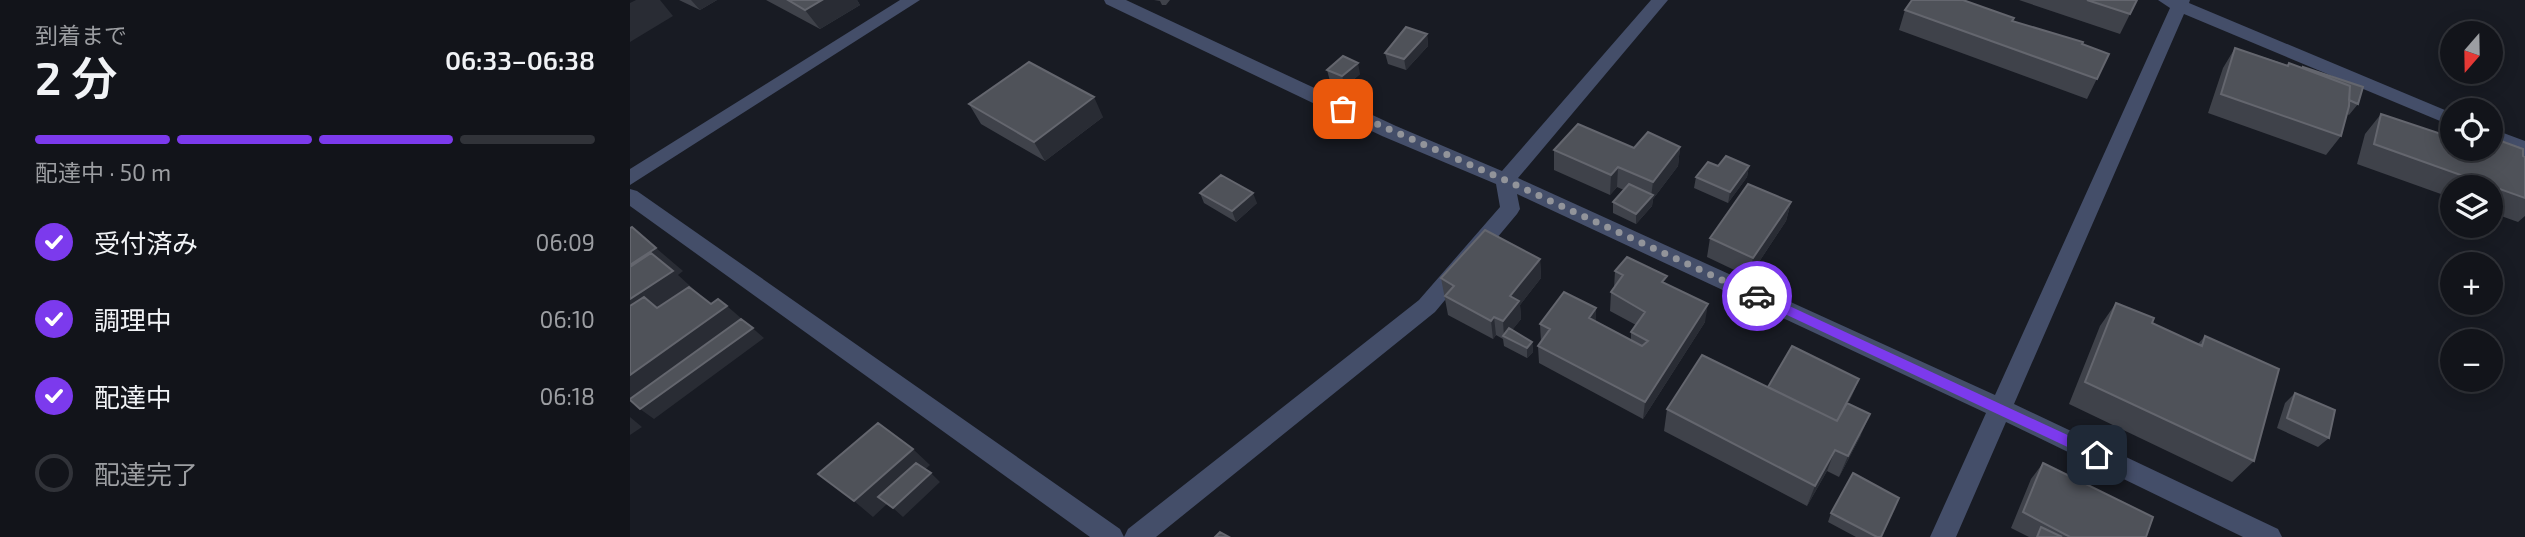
<!DOCTYPE html>
<html lang="ja">
<meta charset="utf-8">
<style>
:root{--surface:#12141a;--page:#1b1d23;--text:#f1f3f6;--muted:#9c9ea2;--line:#313339;--accent:#7c3aed}
body{margin:0;font-family:"Exo 2","Noto Sans JP",sans-serif;background:var(--page);color:var(--text);height:100vh;display:flex;flex-direction:column;font-size:26px;white-space:nowrap}
*{box-sizing:border-box;margin:0}
p{font-size:23px;color:var(--muted)}
.icon{flex:none;width:38px;height:38px;fill:none;stroke:currentColor;stroke-width:2;stroke-linecap:round;stroke-linejoin:round}
.map{position:relative;flex:1;overflow:hidden}
.sheet{display:flex;flex-direction:column;background:var(--surface);width:630px}
.sheet>*{flex:none}
.needle{width:46px;rotate:200deg}
.fabs{position:absolute;left:1810px;top:21px;display:grid;gap:14px}
.fabs a{display:grid;place-items:center;width:63px;height:63px;border-radius:50%;background:var(--surface);box-shadow:0 4px 18px #0003,0 0 0 2px var(--line);font-size:35px}
.pin{position:absolute;display:grid;place-items:center;width:60px;height:60px;color:#fff;margin:-30px;border-radius:14px;box-shadow:0 4px 10px #0006}
.courier{position:absolute;display:grid;place-items:center;width:70px;height:70px;margin:-35px;border:5px solid #7c3aed;border-radius:50%;background:#fff;color:#222;box-shadow:0 2px 9px #0007}
.head em{font-style:normal;font-weight:600}
.head div{display:flex;flex-direction:column-reverse}
.head{display:flex;align-items:center;justify-content:space-between;height:119px;padding:0 35px}
h1{font-size:46px;font-weight:600;line-height:52px}
.bar{display:grid;grid-template-columns:repeat(4,1fr);gap:10px 7px;align-content:center;height:84px;padding:0 35px}
.bar i{height:9px;border-radius:5px;background:var(--line)}
.bar .active{background:var(--accent)}
.bar p{grid-column:span 4}
ol{padding:0 35px;list-style:none}
li{display:flex;align-items:center;gap:21px;height:77px}
li p{margin-inline-start:auto}
li .icon{padding:7px;border-radius:50%;background:var(--accent);color:#fff;stroke-width:4}
li:last-child{color:var(--muted)}
li i{width:38px;height:38px;border:4px solid var(--line);border-radius:50%}
main{display:flex;flex:1;min-height:0}
.map>svg:first-child{display:block}
.lines{fill:none;stroke-linecap:round;stroke-linejoin:round}
.minor{fill:#444e69;fill-rule:evenodd}
.wall{fill:#3f424a}
.shaded-wall{fill:#292c34}
.building{fill:#4f5259;stroke:#64666e;stroke-width:2}
.route{fill:#7c3aed}
.done{stroke:#92949a;stroke-width:7;stroke-dasharray:0 12.6}
</style>
<main>
<section class="sheet">
<div class="head"><div><h1>2 分</h1><p>到着まで</p></div><em>06:33–06:38</em></div>
<div class="bar"><i class="active"></i><i class="active"></i><i class="active"></i><i></i><p>配達中 · 50 m</p></div>
<ol>
<li><svg class="icon" aria-label="check" viewBox="0 0 24 24"><path d="M5 12l5 5 9-10"/></svg>受付済み<p>06:09</p></li>
<li><svg class="icon" aria-label="check" viewBox="0 0 24 24"><path d="M5 12l5 5 9-10"/></svg>調理中<p>06:10</p></li>
<li><svg class="icon" aria-label="check" viewBox="0 0 24 24"><path d="M5 12l5 5 9-10"/></svg>配達中<p>06:18</p></li>
<li><i></i>配達完了</li>
</ol>
</section>
<div class="map">
<svg width="1895" height="537" viewBox="0 0 1895 537">
<rect width="100%" height="100%" fill="#181b23"/>
<g class="lines">
<path class="minor" d="M270,0H290L0,185V169Z
M474,0H496L766,126L872,171L1021,0H1038L888,178L1365,395L1540,8L1528,0H1560L1559,3L1822,113V126L1554,14L1384,404L1648,529L1652,537H1613L1376,422L1326,537H1300L1356,413L887,194L890,209L887,214L805,312L526,537H494L498,529L789,300L870,207L866,184L752,136L476,4Z
M1860,128L1895,141V156L1860,143Z
M0,189L7,191L490,529L494,537H460L0,206Z"/>
</g>
<path class="wall" d="M49,0H87L70,10Z
M136,0H227L230,5L190,29Z
M524,0H540L536,5H532L530,1Z
M1389,0H1507L1490,34Z
M1275,10L1383,21L1479,54L1457,99L1269,30Z
M797,34L798,46L776,70L758,64L755,53Z
M1605,48L1658,65L1659,63L1728,104L1719,115L1717,114L1711,136L1696,155L1578,113L1593,68Z
M697,70L730,74L715,87L700,81Z
M339,104L473,117L415,161L351,124Z
M1751,114L1812,135L1818,129L1895,157V216L1888,222L1860,212V187H1822V198L1727,164L1735,134Z
M1050,147L1048,166L1023,199L1022,206L1006,224L983,213V202L994,190L987,187L980,195L924,170V150Z
M1088,166H1119L1117,177L1098,203L1064,188L1066,177Z
M570,193L627,203L606,222L574,203Z
M1161,202L1156,221L1119,277L1077,257L1080,238Z
M910,259L911,278L890,305L891,319L882,330L902,342L903,352L897,358L874,346L873,339L866,335L863,339L818,315L811,278Z
M985,271L1036,284L1075,322L1013,419L909,363L908,346L911,342L910,324L966,322L1001,340V332L1006,325L980,311L981,292L984,288Z
M1486,303L1522,323L1568,344L1575,336L1624,461L1602,482L1439,404L1470,326Z
M1229,379L1218,404L1231,435L1209,477L1197,471L1177,506L1034,431L1037,409L1138,387Z
M1665,393L1699,438L1688,447L1647,428L1655,403Z
M1413,463L1516,537H1399L1381,528L1401,479Z
M1201,513L1251,537H1226L1198,522Z"/>
<path class="shaded-wall" d="M6,0H30L43,16L0,42V3Z
M61,0H87L70,10Z
M192,0H227L230,5L190,29L175,10Z
M797,34L798,46L776,70L774,59Z
M728,63L730,74L715,87L712,76Z
M464,97L473,117L415,161L404,142Z
M1050,147L1048,166L1023,199L1022,206L1006,224V214L1021,197L1023,182Z
M1119,166L1117,177L1098,203L1100,192Z
M988,167L987,187L980,195L981,175Z
M623,193L627,203L606,222L602,211Z
M1161,202L1156,221L1119,277L1123,258Z
M26,248L53,271L48,275L69,294L0,342V265Z
M910,259L911,278L890,305L891,319L876,338L874,337L873,321L880,296Z
M1078,304L1075,322L1013,419L1015,402Z
M97,306L134,338L24,419L10,409L0,400V375Z
M966,308V326L959,318Z
M864,317L866,335L863,339L861,321Z
M902,342L903,352L897,358V348Z
M1229,379L1222,396L1198,442L1205,425Z
M1240,414L1231,435L1209,477L1218,456Z
M0,417L12,427L0,435Z
M283,449L300,465L257,504L248,497L257,504L243,517L224,501Z
M1205,450L1197,471L1177,506L1185,486Z
M301,473L310,482L273,517L263,508Z"/>
<path class="building" d="M158,0H192L175,10Z
M1282,0H1333L1384,18L1382,21L1453,42L1452,44L1479,54L1467,79L1275,10Z
M1457,0H1507L1500,14Z
M776,27L797,34L774,59L755,53Z
M1605,48L1658,66L1659,63L1720,86L1719,106L1711,136L1591,94Z
M713,56L728,63L712,76L697,70Z
M399,62L464,97L404,142L339,104Z
M1673,67L1733,87L1728,104L1719,100L1720,86L1673,68Z
M1751,114L1817,136L1818,129L1822,130V149H1860V137L1893,149V156L1895,157V198L1744,144Z
M948,124L1004,148L1018,132L1050,147L1023,182L988,167L981,175L924,150Z
M1096,156L1119,166L1100,192L1066,177L1078,162L1088,166Z
M591,175L623,193L602,211L570,193Z
M999,184L1023,195L1006,214L983,202Z
M1118,184L1161,202L1123,258L1080,238Z
M2,227L26,248L0,265V228Z
M855,230L910,259L880,296L889,301L873,321L864,317L861,321L815,296L824,286L811,278Z
M21,253L43,271L0,299V267Z
M997,257L1037,276L1032,282L1078,304L1015,402L908,346L920,329L910,324L934,292L966,308L959,318L1012,346L1018,341L1001,332L1015,312L981,292L993,275L985,271Z
M59,287L81,304L88,299L97,306L0,375V306L14,297L27,308Z
M1486,303L1524,318L1522,323L1572,346L1575,336L1649,369L1624,461L1455,382Z
M111,319L123,328L10,409L0,400V399Z
M879,328L902,342L897,348L873,336Z
M1162,346L1229,379L1207,421L1138,387Z
M1072,355L1207,421L1217,403L1240,414L1218,456L1205,450L1185,486L1037,409Z
M1665,393L1705,410L1699,438L1657,418Z
M248,423L283,449L224,501L188,474Z
M286,463L301,473L263,508L248,497Z
M1413,463L1523,517L1516,537H1440L1393,512Z
M1223,473L1269,498L1251,537H1247L1201,513Z
M1411,527L1432,537H1407Z
M590,532L599,537H585Z"/>
<path class="route" d="M1127,291L1472,451V459H1463L1123,299V293Z"/>
<g class="lines">
<path class="done" d="M713,109L875,180L1127,296"/>
</g>
</svg>
<div class="fabs">
<a><svg class="needle" viewBox="-14 -14 28 28"><path d="M0-13l5 13h-10z" fill="#e53935"/><path d="M0 13l5-13h-10z" fill="#9c9ea2"/></svg></a>
<a><svg class="icon" aria-label="locate" viewBox="0 0 24 24"><circle cx="12" cy="12" r="6"/><path d="M12 2v4M12 18v4M2 12h4M18 12h4"/></svg></a>
<a><svg class="icon" aria-label="layers" viewBox="0 0 24 24"><path d="M12 4l9 5-9 5-9-5zM3 14l9 5 9-5"/></svg></a>
<a>+</a>
<a>−</a>
</div>
<div class="pin" style="left:713px;top:109px;background:#ea580c"><svg class="icon" aria-label="bag" viewBox="0 0 24 24"><path d="M5 8h14l-1 12H6zM9 8a3 3 0 0 1 6 0"/></svg></div>
<div class="pin" style="left:1467px;top:455px;background:#1f2937"><svg class="icon" aria-label="home" viewBox="0 0 24 24"><path d="M3 11l9-7 9 7M6 9v11h12V9"/></svg></div>
<div class="courier" style="left:1127px;top:296px"><svg class="icon" aria-label="car" viewBox="0 0 24 24"><path d="M5 17H2v-5l4-1 3-4h7l3 4 3 1v5h-3M9 17h6M6 11h13"/><circle cx="7" cy="17" r="2"/><circle cx="17" cy="17" r="2"/></svg></div>
</div>
</main>
